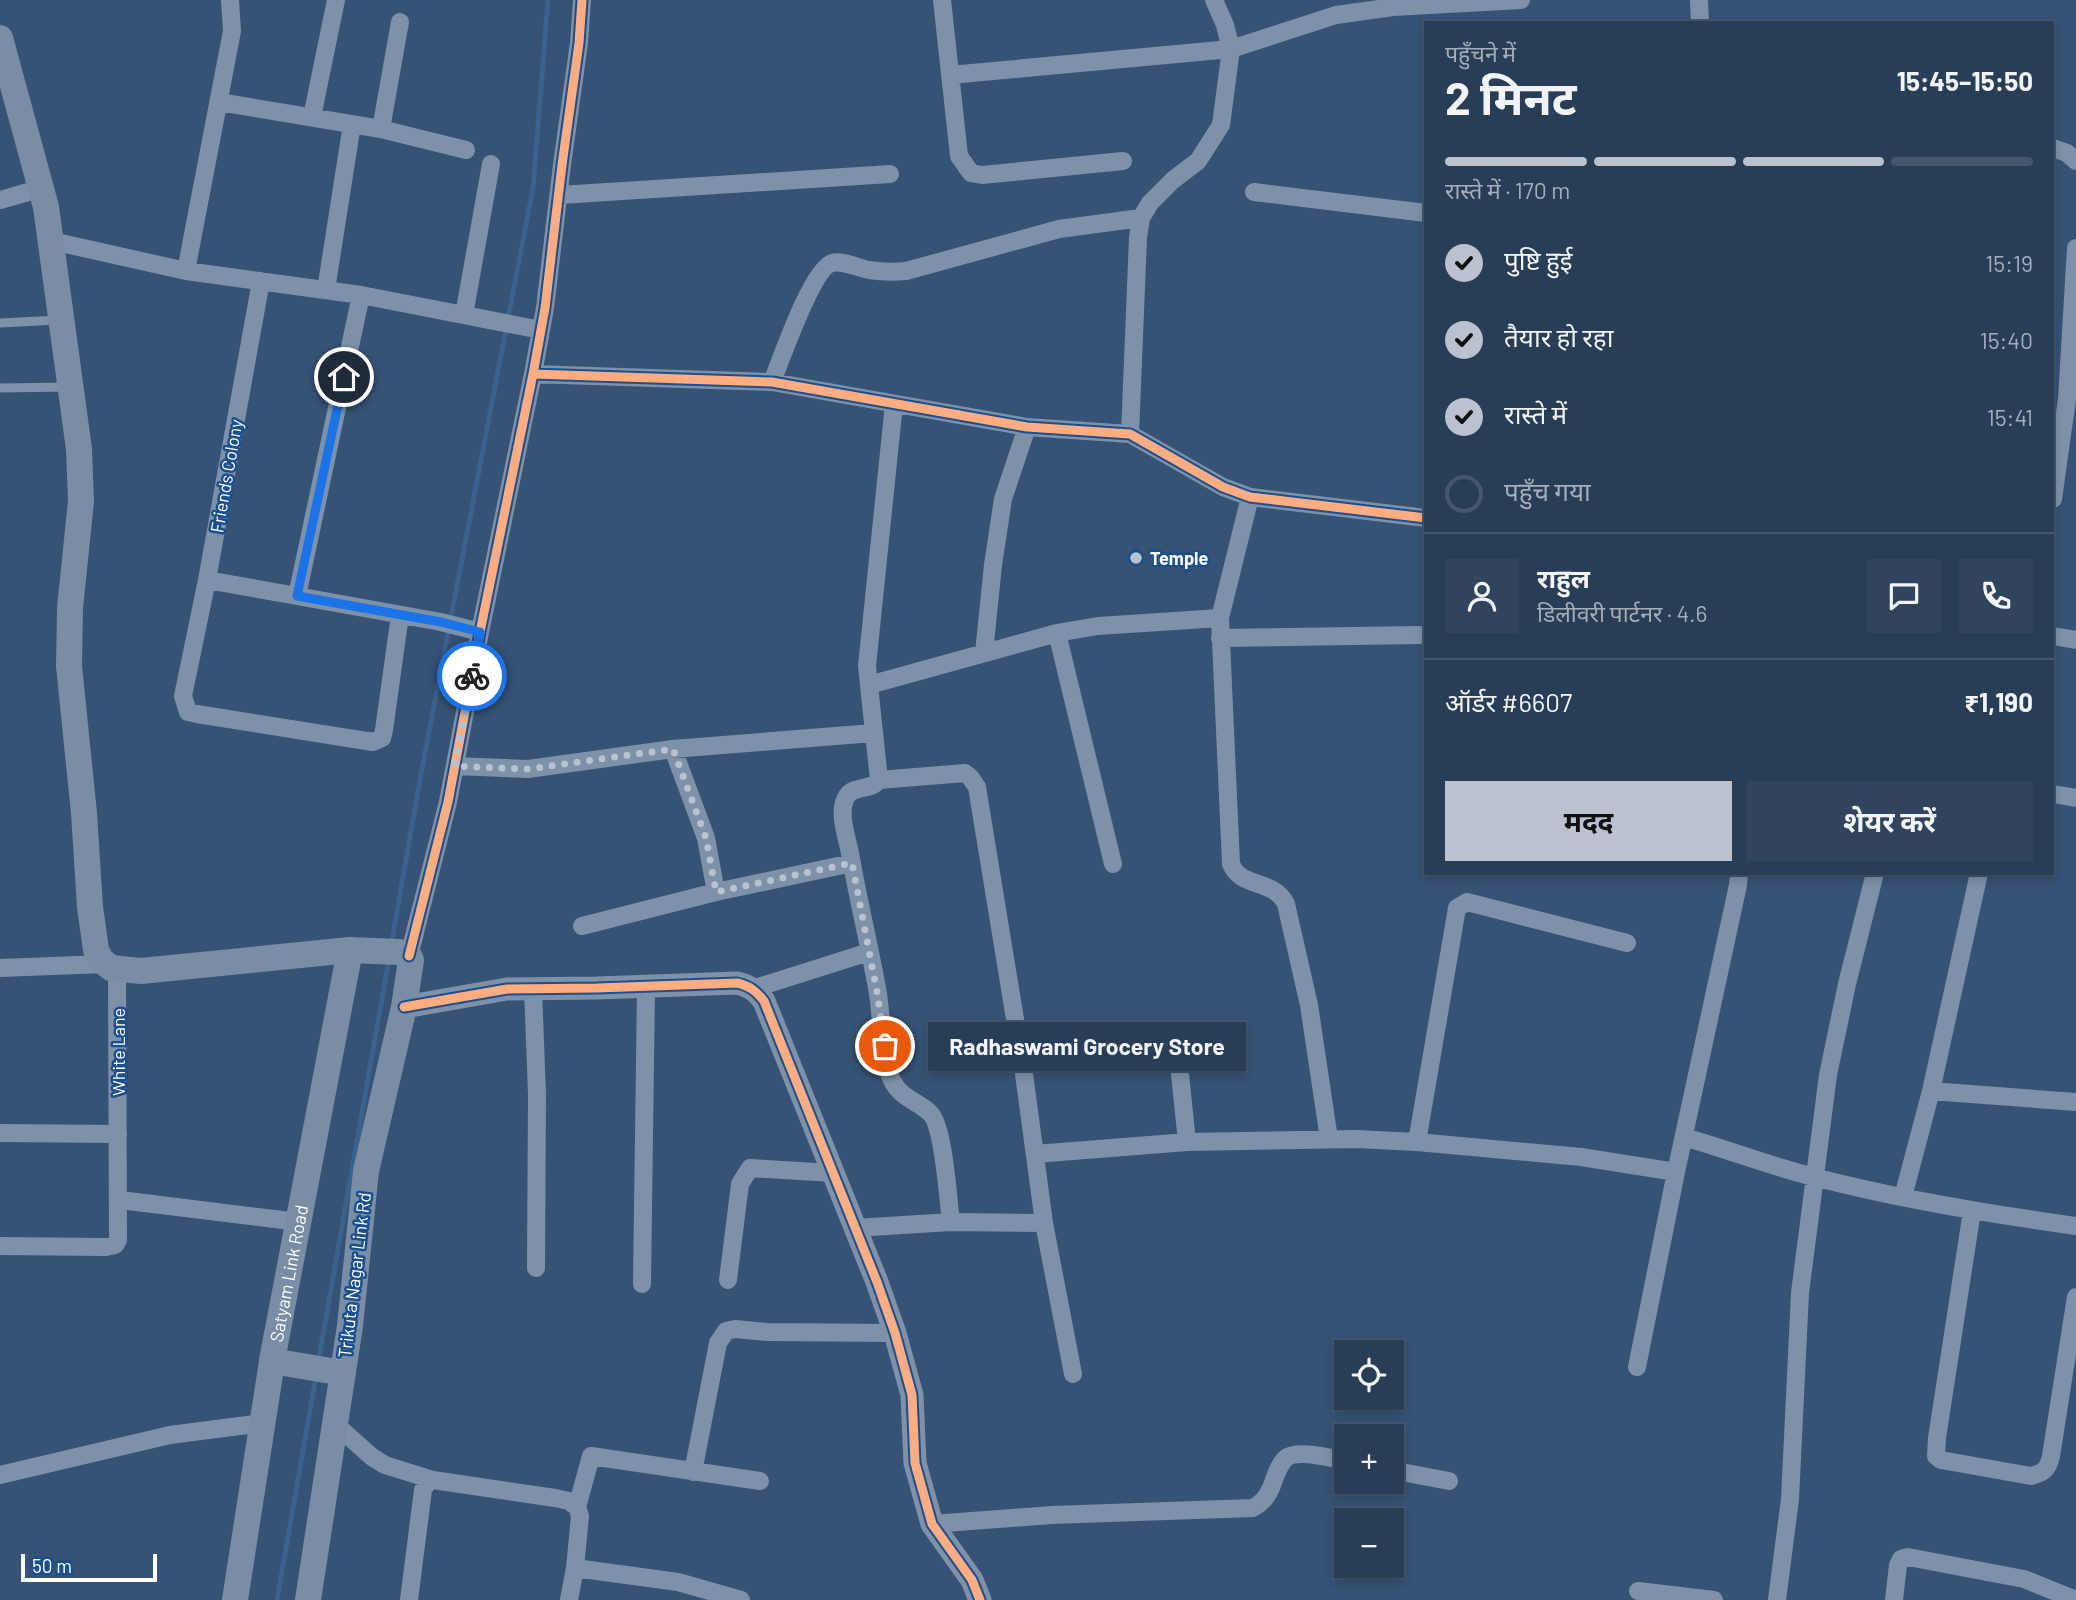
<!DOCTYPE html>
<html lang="hi">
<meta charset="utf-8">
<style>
:root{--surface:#283e57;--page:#30455d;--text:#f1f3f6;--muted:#a5aeba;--line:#44576d;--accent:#b9c2ce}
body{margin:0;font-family:Barlow,"Noto Sans Devanagari",sans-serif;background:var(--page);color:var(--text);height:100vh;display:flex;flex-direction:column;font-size:26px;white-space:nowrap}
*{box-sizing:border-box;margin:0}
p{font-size:23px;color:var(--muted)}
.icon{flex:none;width:38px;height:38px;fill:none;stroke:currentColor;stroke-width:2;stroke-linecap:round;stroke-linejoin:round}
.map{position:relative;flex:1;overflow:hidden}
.drawer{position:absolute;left:1424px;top:21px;width:630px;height:854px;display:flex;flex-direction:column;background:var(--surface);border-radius:0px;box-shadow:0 4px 10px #0003,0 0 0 2px var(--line)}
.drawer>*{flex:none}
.fabs{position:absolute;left:1334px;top:1340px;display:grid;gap:14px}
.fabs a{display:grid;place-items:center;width:70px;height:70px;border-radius:0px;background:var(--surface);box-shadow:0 4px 10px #0003,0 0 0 2px var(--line);font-size:35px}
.scale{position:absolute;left:21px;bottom:18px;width:136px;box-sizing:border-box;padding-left:7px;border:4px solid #fff;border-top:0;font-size:19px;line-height:24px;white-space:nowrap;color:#fff;-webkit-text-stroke:5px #1b4f8f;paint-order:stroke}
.pin{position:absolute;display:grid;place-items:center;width:60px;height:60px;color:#fff;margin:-30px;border:4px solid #fff;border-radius:50%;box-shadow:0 2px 7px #0007}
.courier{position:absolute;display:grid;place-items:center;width:70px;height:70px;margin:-35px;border:5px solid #1a73e8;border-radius:50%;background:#fff;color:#222;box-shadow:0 2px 9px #0007}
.bubble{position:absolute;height:49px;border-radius:0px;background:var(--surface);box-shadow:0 4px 10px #0003,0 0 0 2px var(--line);font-size:23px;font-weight:700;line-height:49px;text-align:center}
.headline em{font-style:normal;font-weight:700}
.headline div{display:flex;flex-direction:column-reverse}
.headline{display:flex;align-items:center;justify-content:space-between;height:119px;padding:0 21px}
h1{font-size:46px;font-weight:700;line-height:52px}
.bar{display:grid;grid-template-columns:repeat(4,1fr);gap:10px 7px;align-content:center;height:84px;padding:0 21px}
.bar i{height:9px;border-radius:5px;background:var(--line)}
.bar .on{background:var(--accent)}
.bar p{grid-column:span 4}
.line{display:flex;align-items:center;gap:18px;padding:0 21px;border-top:2px solid var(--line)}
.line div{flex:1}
.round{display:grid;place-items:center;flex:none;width:74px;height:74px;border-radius:0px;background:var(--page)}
ol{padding:0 21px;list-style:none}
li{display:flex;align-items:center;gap:21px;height:77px}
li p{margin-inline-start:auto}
li .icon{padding:7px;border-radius:50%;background:var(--accent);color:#111;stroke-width:4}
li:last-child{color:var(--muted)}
li i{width:38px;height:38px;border:4px solid var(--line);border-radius:50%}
.button{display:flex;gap:14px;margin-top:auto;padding:14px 21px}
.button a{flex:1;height:80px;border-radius:0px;background:var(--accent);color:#111;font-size:28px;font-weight:700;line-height:80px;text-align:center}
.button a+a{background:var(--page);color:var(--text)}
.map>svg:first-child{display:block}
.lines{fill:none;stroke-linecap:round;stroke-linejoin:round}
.stream{stroke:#3b618d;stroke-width:5}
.service{stroke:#7d92a8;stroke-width:9}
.minor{stroke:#7d92a8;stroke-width:18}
.tertiary{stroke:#7d92a8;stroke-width:23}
.secondary{stroke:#798da4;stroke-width:26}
.cycleway-casing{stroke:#1b4f8f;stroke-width:13}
.cycleway{stroke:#ffac80;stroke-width:9}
.done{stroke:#b9c2ce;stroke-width:7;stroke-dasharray:0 12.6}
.route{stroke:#1a73e8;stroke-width:9}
.poi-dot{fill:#b9c2ce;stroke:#1b4f8f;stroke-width:2.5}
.labels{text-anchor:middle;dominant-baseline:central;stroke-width:5;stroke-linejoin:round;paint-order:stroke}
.street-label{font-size:18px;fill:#fff;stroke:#1b4f8f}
.poi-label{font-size:18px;font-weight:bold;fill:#fff;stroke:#1b4f8f;text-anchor:start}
</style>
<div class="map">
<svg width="2076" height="1600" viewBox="0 0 2076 1600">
<rect width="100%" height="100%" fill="#365274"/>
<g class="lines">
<path class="stream" d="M391,946L421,774L533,188L548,0
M318,1363L389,959
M277,1600L316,1376"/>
<path class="service" d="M0,323L58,320
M0,388L69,387"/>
<path class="minor" d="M942,0L959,156L971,173L982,175L1123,161
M1699,0L1700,23
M950,75L1231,49L1336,15L1393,7L1521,0
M219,102L381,129L466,150
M312,117L336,0
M381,129L400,22
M2053,148L2067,153L2076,161
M1254,192L1426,213
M560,195L890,174
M0,200L42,188
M52,241L186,271L361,295L541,330
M186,271L232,31L230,0
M261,281L207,580L297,596
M326,290L352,124
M361,295L297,596L441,622L480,632
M464,315L491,164
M533,374L772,382L1027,427L1130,434L1223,487L1250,497L1426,518
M772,382C781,360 812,269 832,263C843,260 858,268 869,270C882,272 894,272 906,271L1059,229L1141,218L1150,203L1173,180L1198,161L1221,125L1231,49L1225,25L1214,0
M894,404L867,666L879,780C871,791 854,785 847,796C837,810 847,838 850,853C858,900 870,947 878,994C882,1019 881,1050 889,1073C897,1098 915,1099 930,1113C944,1126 948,1200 951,1222
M1130,434L1138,238L1141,218
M1250,497L1220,618L1231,864C1241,889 1273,878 1286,904L1309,1005L1329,1139
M2053,499L2067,399L2076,248
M207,580L183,696L188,712L197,714L373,742L382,738L384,730L400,615
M1057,633L1098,626L1220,618
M2053,636L2076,640
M1220,638L1420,635
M984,653L993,565L1003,499L1027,427
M869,685L1057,633L1113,864
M673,749L706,838L716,892
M455,766L528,769L673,749L873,733
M879,780L965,773L970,777L977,787L1024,1074L1044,1223L1073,1374
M2053,794L2076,798
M582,926L716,892L852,863
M409,956L448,802L480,632L533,374L545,308L562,165L579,43L582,0
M0,968L104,964
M533,989L537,1094L536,1268
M752,989L869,952
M1115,1039L1162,1036L1175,1045L1178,1055L1187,1142
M1931,1091L2076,1102
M0,1133L118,1134
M1684,1137C1729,1150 1773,1167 1818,1178C1903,1200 1989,1214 2076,1226
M1417,1142L1457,908L1467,902L1627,943
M1035,1154L1187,1142L1356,1139L1417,1142L1581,1157L1676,1172
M1903,1197L1931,1091L1979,873
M120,1200L299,1222
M1972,1211L1937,1438L1936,1456L1941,1460L2031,1476C2044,1473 2048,1469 2051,1456L2076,1297
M855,1228L951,1222L1044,1223
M0,1246L106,1247L115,1245L118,1240L117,969
M728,1280L740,1184L750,1168L833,1173
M642,1284L646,987
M1637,1367L1676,1172L1738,885L1739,873
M335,1424L372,1457L385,1465L433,1480
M1391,1470L1449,1481
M693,1472L718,1343L726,1331L735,1329L767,1332L895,1333
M0,1475L170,1435L263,1423
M932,1524L1052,1515L1253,1508C1262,1503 1266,1498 1271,1488C1275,1478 1278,1465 1286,1458C1297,1449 1332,1458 1346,1461
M575,1568L678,1582L741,1600
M1638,1591L1714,1600
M409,1600L423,1490L428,1482L433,1480L555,1498L569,1501L577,1507
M569,1600L575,1568L580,1516L577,1507L591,1456L760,1481
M1777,1600L1790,1499L1800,1293L1828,1075L1847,984L1875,873
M1894,1600L1898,1565L1901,1559L1908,1557L2024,1579L2076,1600"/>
<path class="tertiary" d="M404,1007L507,989L597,988L737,983C750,986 756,991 764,1001L877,1282L895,1333L912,1395L915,1463L932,1524L972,1580L980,1600"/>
<g class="secondary">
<path d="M0,38L46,207L79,449L81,501L70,608L69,666L84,813L90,907L96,950L101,960L111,968L141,971L350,950L399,952L409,956L411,960L404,1007L366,1171L350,1326L308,1600"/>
<path d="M272,1361L343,1373"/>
<path id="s1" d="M235,1600L273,1355L350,950"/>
</g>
<defs>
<path id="cycleway" d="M533,374L772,382L1027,427L1130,434L1223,487L1250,497L1426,518
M409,956L448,802L480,632L533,374L545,308L562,165L579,43L582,0
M404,1007L507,989L597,988L737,983C750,986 756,991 764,1001L877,1282L895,1333L912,1395L915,1463L932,1524L972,1580L980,1600"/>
</defs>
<use href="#cycleway" class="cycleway-casing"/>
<use href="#cycleway" class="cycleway"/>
</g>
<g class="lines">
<path class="done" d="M472,676L455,766L528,769L673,749L706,838L716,892L852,863L877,992L885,1046"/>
<path class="route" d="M344,377L297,596L441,622L480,632L472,676"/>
</g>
<circle class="poi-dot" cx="1136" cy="558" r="7"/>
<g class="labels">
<g class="street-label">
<text transform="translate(226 476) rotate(-80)">Friends Colony</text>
<text transform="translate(118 1052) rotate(-90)">White Lane</text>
<text stroke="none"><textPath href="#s1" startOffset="331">Satyam Link Road</textPath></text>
<text transform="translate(354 1275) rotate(-83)">Trikuta Nagar Link Rd</text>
</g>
<g class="poi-label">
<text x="1150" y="558">Temple</text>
</g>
</g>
</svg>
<div class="fabs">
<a><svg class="icon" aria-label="locate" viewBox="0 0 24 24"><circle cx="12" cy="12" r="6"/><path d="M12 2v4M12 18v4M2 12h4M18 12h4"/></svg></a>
<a>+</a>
<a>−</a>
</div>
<div class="scale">50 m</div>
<div class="pin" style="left:885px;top:1046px;background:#ea580c"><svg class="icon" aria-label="bag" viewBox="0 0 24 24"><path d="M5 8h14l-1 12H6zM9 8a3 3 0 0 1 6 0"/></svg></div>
<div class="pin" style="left:344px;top:377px;background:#1f2937"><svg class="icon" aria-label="home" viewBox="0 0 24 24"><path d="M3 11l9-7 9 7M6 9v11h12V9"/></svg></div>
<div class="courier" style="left:472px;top:676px"><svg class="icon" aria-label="bike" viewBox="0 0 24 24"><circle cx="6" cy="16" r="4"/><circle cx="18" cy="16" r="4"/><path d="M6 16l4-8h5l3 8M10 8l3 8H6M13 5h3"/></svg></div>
<div class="bubble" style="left:928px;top:1022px;width:318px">Radhaswami Grocery Store</div>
<section class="drawer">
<div class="headline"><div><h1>2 मिनट</h1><p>पहुँचने में</p></div><em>15:45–15:50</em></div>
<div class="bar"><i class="on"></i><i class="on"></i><i class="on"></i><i></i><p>रास्ते में · 170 m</p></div>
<ol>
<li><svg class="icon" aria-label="check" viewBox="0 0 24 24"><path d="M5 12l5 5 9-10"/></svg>पुष्टि हुई<p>15:19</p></li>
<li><svg class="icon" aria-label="check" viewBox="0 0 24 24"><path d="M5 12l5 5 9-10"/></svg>तैयार हो रहा<p>15:40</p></li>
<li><svg class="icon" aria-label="check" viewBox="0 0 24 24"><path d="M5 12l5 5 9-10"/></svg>रास्ते में<p>15:41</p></li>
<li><i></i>पहुँच गया</li>
</ol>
<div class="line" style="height:126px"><a class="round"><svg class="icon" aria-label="person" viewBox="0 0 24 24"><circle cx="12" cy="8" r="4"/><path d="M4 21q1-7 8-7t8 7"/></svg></a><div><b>राहुल</b><p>डिलीवरी पार्टनर · 4.6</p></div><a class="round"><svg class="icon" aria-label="chat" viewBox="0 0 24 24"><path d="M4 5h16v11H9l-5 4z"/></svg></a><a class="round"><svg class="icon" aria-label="phone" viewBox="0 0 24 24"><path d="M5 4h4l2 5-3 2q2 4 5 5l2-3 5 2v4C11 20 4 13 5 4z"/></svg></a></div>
<div class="line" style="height:91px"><div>ऑर्डर #6607</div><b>₹1,190</b></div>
<div class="button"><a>मदद</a><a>शेयर करें</a></div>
</section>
</div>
